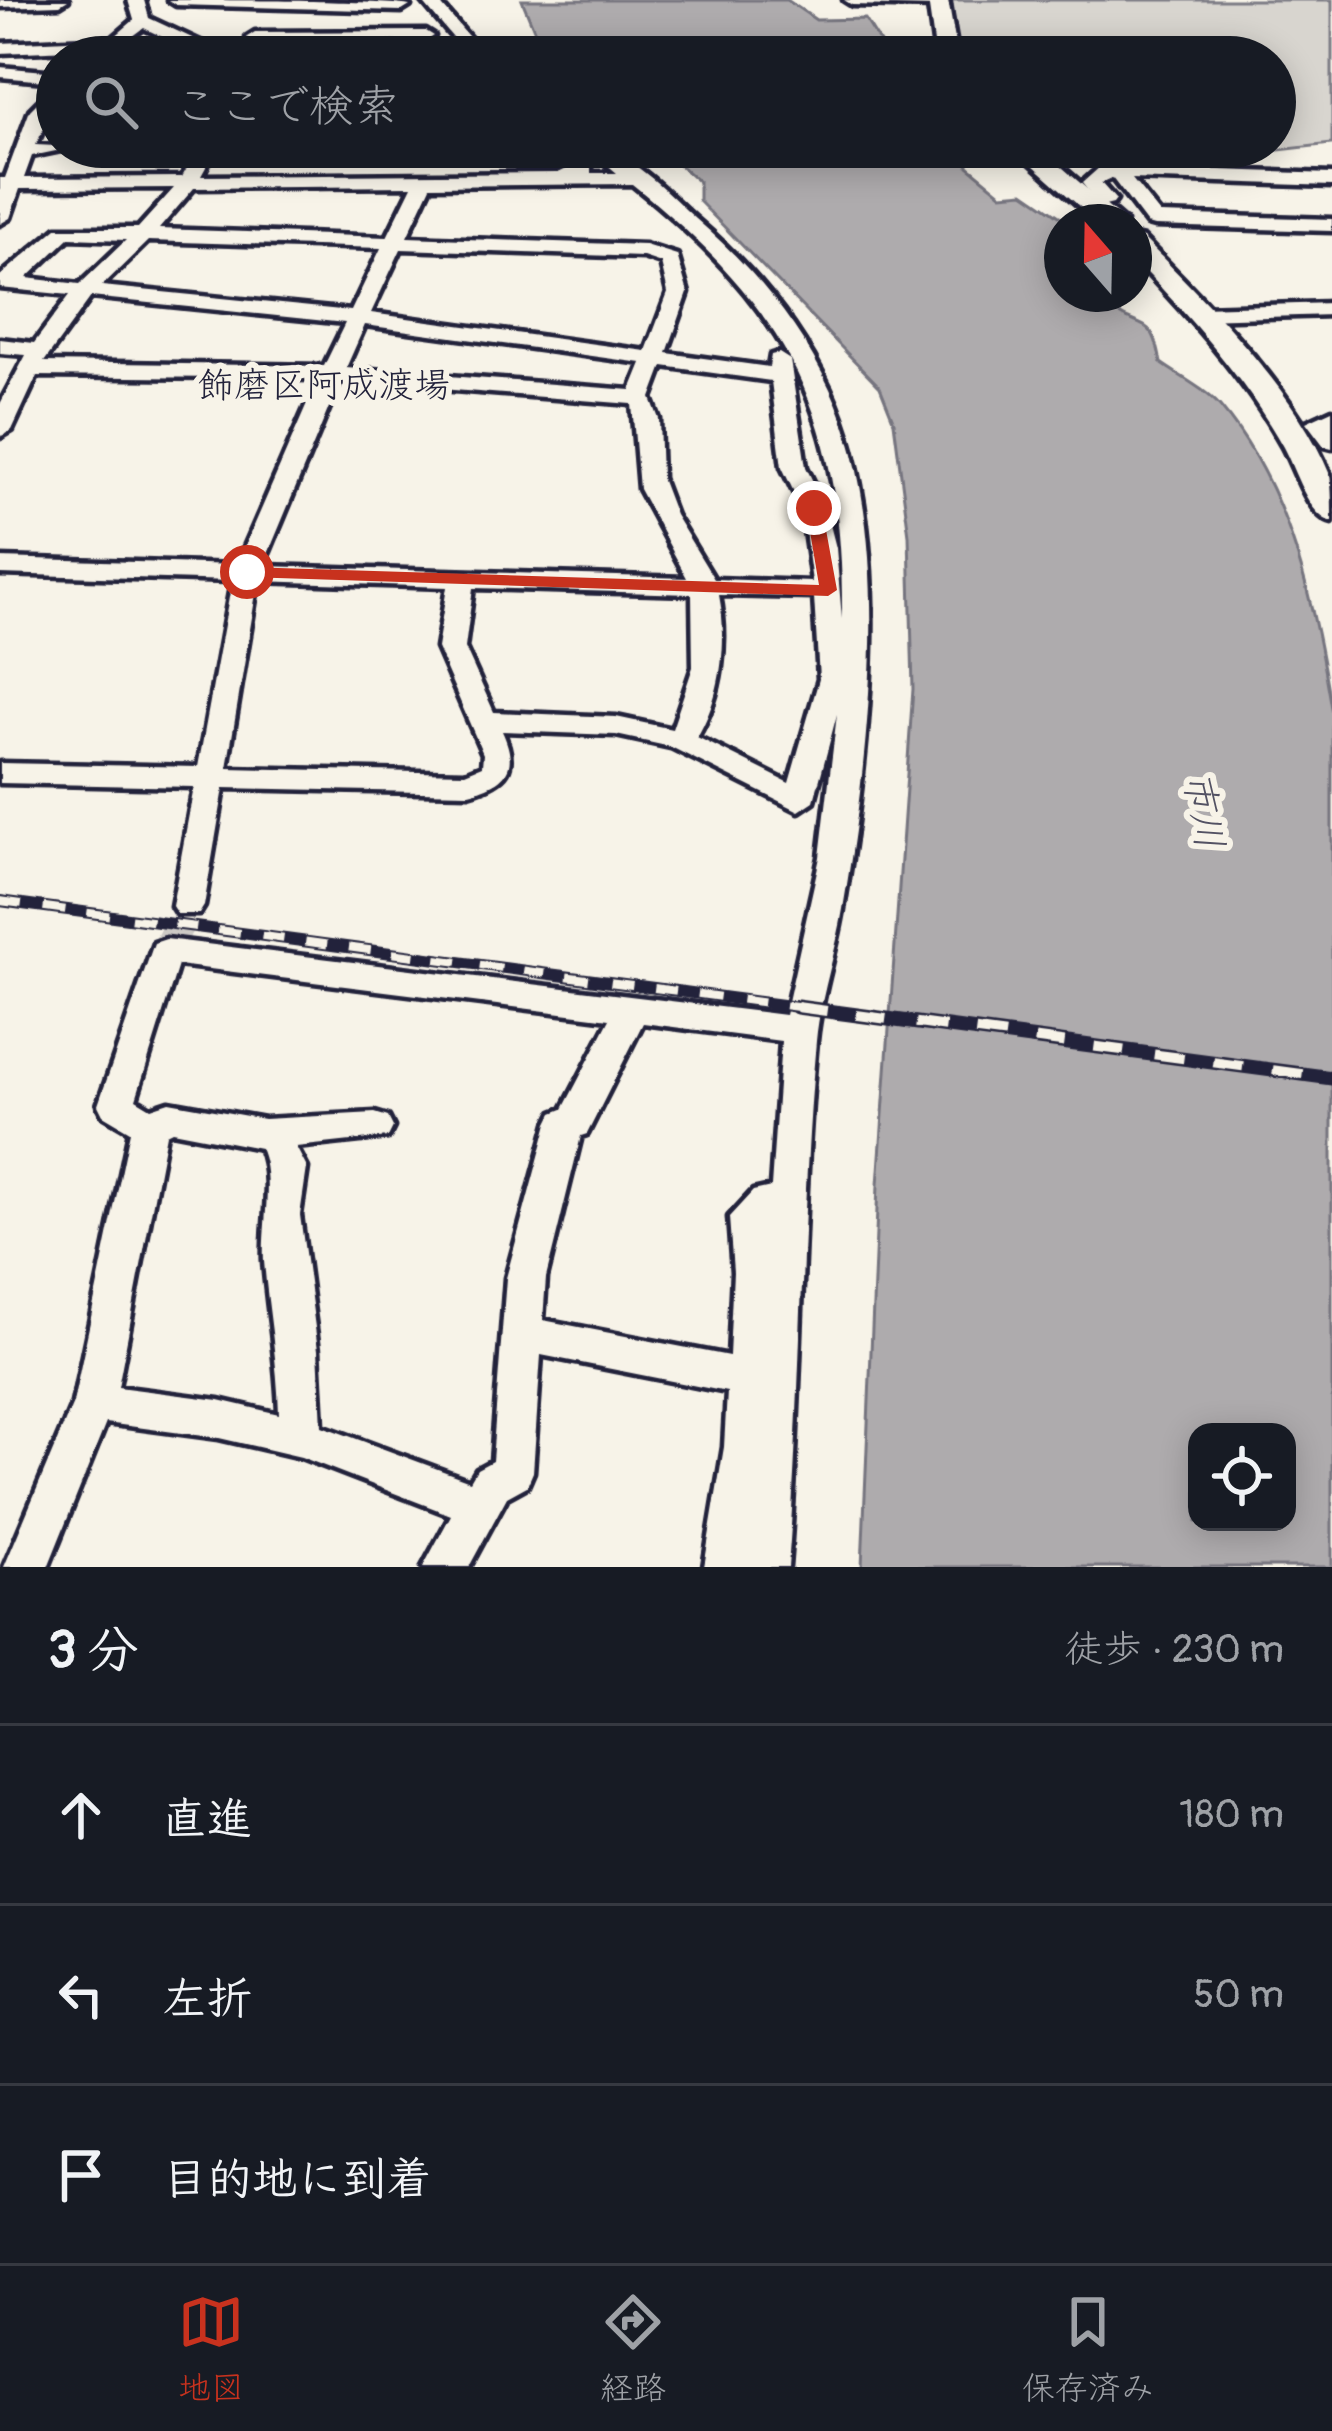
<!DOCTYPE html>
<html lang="ja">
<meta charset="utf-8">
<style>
:root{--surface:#171b24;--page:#20242c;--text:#f1f3f6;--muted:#9ea1a6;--line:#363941;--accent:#c8321e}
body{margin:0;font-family:Pangolin,"Klee One",sans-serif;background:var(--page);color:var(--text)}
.controls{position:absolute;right:36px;bottom:36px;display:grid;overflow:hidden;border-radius:24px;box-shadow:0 6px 30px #0003}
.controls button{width:108px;height:108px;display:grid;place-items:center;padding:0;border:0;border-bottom:3px solid var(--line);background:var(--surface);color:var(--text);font:60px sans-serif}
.compass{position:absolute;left:1044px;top:204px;width:108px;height:108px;border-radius:50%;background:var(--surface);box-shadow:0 6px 30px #0003;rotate:340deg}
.stop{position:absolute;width:36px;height:36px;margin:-27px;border:9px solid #c8321e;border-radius:50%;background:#fff}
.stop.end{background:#c8321e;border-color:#fff;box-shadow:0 3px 12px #0008}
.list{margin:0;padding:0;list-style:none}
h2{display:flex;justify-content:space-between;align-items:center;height:156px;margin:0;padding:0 48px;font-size:51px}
h2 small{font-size:39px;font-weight:400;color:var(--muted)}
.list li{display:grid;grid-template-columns:78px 1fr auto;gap:36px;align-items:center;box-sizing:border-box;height:180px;padding:0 48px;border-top:3px solid var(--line)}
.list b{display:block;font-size:45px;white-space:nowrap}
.list em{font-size:39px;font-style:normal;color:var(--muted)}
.icon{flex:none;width:66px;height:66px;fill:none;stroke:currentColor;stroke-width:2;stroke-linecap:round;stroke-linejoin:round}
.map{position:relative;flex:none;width:1332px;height:1567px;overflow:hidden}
.search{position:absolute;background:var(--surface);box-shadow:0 6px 30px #0003;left:36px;right:36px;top:36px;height:132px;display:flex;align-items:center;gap:30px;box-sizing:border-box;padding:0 42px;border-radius:66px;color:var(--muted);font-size:45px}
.sheet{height:696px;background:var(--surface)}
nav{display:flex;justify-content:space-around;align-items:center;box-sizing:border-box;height:168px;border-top:3px solid var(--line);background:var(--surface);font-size:33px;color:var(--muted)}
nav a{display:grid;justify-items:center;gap:6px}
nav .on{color:var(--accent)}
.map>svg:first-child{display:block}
</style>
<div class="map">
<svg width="1332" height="1567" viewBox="0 0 1332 1567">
<rect width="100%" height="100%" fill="#f7f3e8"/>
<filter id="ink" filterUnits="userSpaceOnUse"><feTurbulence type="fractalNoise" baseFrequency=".00833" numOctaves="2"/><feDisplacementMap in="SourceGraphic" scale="24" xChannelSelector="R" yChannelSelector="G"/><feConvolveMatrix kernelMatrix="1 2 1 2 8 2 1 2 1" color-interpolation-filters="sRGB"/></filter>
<g filter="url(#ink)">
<!-- green -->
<path fill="#d8d5cf" stroke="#7d7c85" stroke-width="3" d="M952,0H1332V144L1200,159L1091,147H1275V57H957Z"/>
<!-- water -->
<path fill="#aeabad" stroke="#76747f" stroke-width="3" fill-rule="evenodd" d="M522,0H787L816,20L865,19L889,57H554L541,46Z
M659,147H968V166L1002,194L1024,192L1068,222H1062V294H1130L1115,312C1147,331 1153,318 1161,363C1179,376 1205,389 1220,406C1292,491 1314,607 1332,714V1567H862L878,1185L913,689L909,535L894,422L880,387L699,201V182ZM1287,1432V1522H1197V1432Z"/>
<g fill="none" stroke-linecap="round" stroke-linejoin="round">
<!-- minor-tunnel -->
<path stroke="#ccc9c5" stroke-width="30" stroke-dasharray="30 15" stroke-linecap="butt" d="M166,951L188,906"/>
<!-- minor casing -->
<g stroke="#22223b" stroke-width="9">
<path id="minor" d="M0,0H68L60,5L0,7Z
M128,0H144L149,18L205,44L249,45L257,50C224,70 175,43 144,28L117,48L0,53V43L113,38L134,20Z
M168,0C210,0 384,0 410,6L402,11L176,5Z
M421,0H437L486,57H469Z
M844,0H944L946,2L938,7L852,5Z
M255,32L426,31L434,36L426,41L249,40L247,37Z
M0,67L57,72V82L0,77Z
M57,83V99L36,145L75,147L32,156L24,178L182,177L199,147H217L201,176L558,173L569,168L540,147H561L591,166V173H617L586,147C627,147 666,192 696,219C751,266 799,323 830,389C897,530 868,759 843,909C836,953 820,997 816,1041C800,1216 802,1392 788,1567H704L724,1447L727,1392L541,1355L533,1472L527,1486L507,1497L469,1567H423L451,1515L301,1457L219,1438L106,1423L48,1567H4L73,1403L130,1131L103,1115L98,1105L154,943L166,939L785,1015L820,857L837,714L814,801L799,811L671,747L616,735L502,731C519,768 508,782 469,793L224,788L204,906L199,914H177L172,906L194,787L0,783V763L198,767L232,581L0,574V558L237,565L318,379L37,376L12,430L0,437V404L26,355L0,353V339L34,343L70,295L0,288V276L57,228H138L174,188L20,189L10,218L0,224V178H5L30,110ZM632,184C790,311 844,415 842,619L836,548L826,509L806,467L790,360L779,353L771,355L769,367L667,353L688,293L677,255L645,245L407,237L431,186ZM412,186L387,237L159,229L194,188ZM69,238L126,240L80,284L27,278ZM148,241L381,248L351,311L102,286ZM401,249L643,257L661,263L668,293L646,351L371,313ZM91,297L345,323L324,366L44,362ZM365,325L642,363L631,390L346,368ZM663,366L771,381L782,467L802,509L812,582L714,579L675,515L661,478L659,419L651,398ZM340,381L632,404L639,489L687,578L263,566ZM258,581L447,587L437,648L483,754L482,766L465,773L227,768ZM473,588L692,594L693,667L672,729L616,717L494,712L465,648ZM719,595L814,597L819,679L789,783L697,737C722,696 728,641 719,595ZM178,965L610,1019L563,1109L553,1113L548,1123L506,1278L492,1461L477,1469L470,1481L322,1426L318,1350L300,1215L307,1168L296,1147L388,1137L393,1127L388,1117L375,1113L264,1119L169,1102L151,1108L136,1099ZM643,1023L781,1041L771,1187L753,1191L729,1217L733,1272L729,1356L543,1320L546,1278L581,1136L587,1134ZM172,1131L260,1148C274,1179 262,1224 264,1261C268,1312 278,1362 279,1414L219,1400L118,1387L166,1134Z
M1101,166L1332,174V186L1132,179L1160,214L1332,219V231L1154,226L1147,224L1112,178L1101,183L1116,200L1113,204L1089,210L1086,206L1095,199L1082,183Z
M1332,303V315L1201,319L1190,313L1201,307Z
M1332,410V448L1324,446L1306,422Z"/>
</g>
<!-- major casing -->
<g stroke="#22223b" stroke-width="9">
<path id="major" d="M928,0H948L958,57H936Z
M1013,147H1039L1125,222H1097Z
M1134,236L1143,238C1207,303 1296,390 1330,475C1332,488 1332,507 1332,522C1308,516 1295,469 1283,447C1244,377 1189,317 1134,259Z"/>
</g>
<!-- minor -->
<use href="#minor" fill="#f7f3e8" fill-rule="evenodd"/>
<!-- major -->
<use href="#major" fill="#f7f3e8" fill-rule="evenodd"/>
<!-- rail-far1 casing -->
<g stroke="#22223b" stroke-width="12">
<path id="rail-far1" d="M0,901L820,1010"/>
</g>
<!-- rail casing -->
<g stroke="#22223b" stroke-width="15">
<path id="rail" d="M797,1007L1332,1078"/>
</g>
<!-- rail-far1 -->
<use href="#rail-far1" stroke="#f7f3e8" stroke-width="8" stroke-dasharray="22" stroke-linecap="butt"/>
<!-- rail -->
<use href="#rail" stroke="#f7f3e8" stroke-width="10" stroke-dasharray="30" stroke-linecap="butt"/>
</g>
</g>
<!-- route -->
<path fill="#c8321e" d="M814,504L822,508L837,590L828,596L247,577L238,572L247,567L819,585L806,508Z"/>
<g text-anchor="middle" stroke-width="12" stroke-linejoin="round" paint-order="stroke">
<!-- far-quarter labels -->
<g font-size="36" fill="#22223b" stroke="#f7f3e8">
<text x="324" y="397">飾磨区阿成渡場</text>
</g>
<!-- water labels -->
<g font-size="39" font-style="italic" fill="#535263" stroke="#f7f3e8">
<text transform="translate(1205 810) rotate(80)" y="14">市川</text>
</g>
</g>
</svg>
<div class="controls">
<button><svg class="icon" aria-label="locate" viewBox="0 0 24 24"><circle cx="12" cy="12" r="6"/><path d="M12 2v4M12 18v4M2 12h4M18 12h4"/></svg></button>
</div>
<svg class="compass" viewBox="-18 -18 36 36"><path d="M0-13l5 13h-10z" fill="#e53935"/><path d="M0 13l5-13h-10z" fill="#9ea1a6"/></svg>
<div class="stop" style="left:247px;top:572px"></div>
<div class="stop end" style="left:814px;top:508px"></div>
<div class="search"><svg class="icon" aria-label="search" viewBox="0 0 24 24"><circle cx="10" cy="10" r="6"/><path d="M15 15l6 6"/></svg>ここで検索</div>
</div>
<section class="sheet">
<h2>3 分<small>徒歩 · 230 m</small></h2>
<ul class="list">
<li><svg class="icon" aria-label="ahead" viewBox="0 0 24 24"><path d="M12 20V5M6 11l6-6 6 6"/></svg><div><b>直進</b></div><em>180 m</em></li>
<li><svg class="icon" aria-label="left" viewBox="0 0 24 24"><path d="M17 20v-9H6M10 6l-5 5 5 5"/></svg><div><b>左折</b></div><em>50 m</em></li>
<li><svg class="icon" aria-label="arrive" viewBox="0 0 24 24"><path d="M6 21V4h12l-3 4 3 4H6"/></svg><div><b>目的地に到着</b></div></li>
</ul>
</section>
<nav>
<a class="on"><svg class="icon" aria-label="map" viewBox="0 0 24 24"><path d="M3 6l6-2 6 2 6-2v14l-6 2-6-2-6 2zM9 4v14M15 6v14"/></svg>地図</a>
<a><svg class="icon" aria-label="directions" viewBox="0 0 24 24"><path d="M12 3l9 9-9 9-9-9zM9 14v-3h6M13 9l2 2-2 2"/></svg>経路</a>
<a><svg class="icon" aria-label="saved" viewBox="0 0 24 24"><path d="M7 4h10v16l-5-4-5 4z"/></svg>保存済み</a>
</nav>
